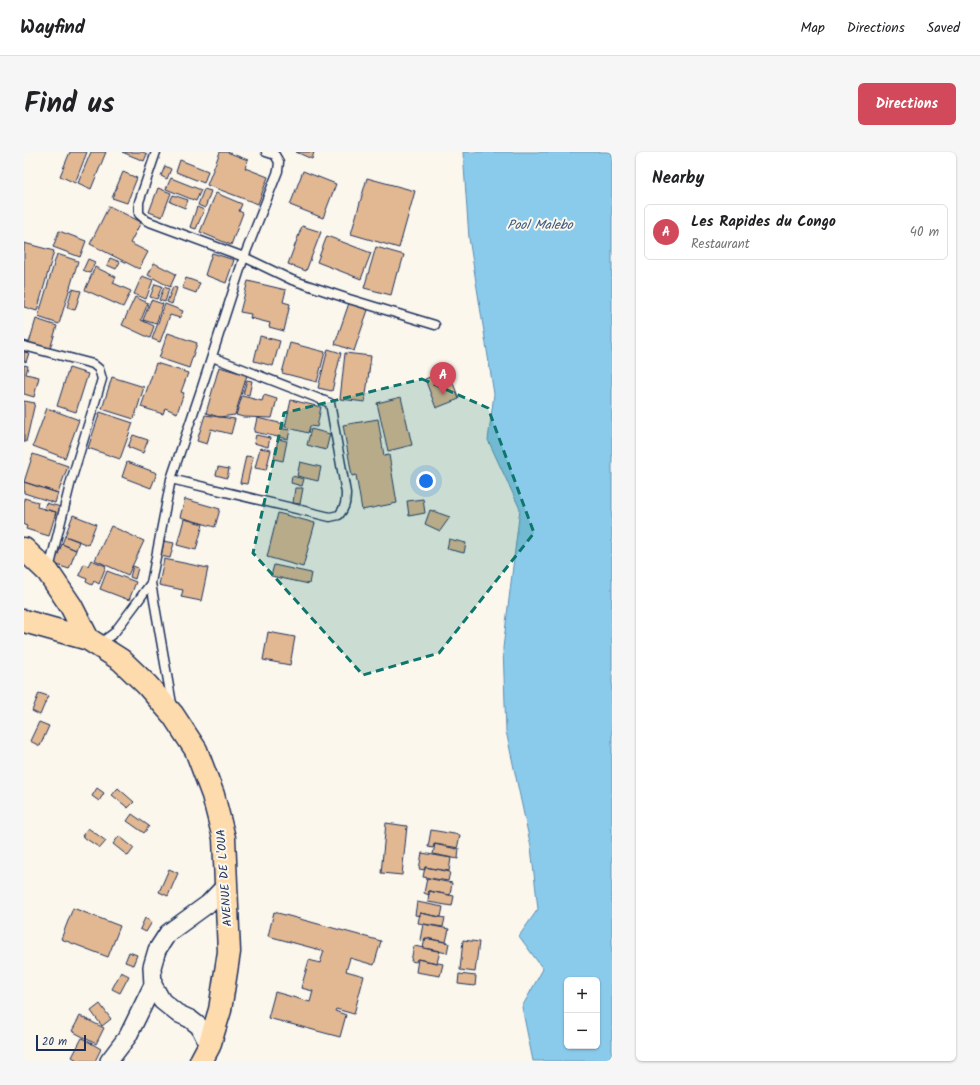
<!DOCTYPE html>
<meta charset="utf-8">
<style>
:root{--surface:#fff;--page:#f6f6f6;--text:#202124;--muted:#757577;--line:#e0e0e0;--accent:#d1495b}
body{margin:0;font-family:Kalam,sans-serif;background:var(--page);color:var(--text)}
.controls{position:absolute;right:12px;bottom:12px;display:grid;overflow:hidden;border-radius:6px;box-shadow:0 1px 3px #0004}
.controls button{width:36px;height:36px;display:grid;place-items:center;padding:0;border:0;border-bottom:1px solid var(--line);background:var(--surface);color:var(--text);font:20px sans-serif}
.scale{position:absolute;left:12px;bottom:10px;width:50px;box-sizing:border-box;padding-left:4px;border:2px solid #1b2f5e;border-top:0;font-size:11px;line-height:14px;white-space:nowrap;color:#1b2f5e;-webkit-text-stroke:3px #fbf7ec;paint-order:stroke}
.you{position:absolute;left:402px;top:329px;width:14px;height:14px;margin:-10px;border:3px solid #fff;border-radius:50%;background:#1a73e8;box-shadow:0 0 0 6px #1a73e833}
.badge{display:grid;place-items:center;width:26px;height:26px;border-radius:50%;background:var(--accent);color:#fff;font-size:13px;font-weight:700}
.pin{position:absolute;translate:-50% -33px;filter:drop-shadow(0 1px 2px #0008)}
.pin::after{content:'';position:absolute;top:21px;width:14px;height:12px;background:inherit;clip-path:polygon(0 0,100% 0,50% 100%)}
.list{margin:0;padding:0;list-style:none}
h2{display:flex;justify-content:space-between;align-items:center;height:52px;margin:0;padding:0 16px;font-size:17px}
h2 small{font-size:13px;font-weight:400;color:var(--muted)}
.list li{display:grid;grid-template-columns:26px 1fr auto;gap:12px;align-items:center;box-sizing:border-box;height:56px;margin:0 8px 8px;padding:0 8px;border:1px solid var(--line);border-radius:6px}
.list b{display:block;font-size:15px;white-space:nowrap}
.list p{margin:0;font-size:13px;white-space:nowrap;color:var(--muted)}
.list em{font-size:13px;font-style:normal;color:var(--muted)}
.map{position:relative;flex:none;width:588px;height:909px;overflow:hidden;border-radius:6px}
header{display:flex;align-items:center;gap:24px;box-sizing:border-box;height:56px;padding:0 20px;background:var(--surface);border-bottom:1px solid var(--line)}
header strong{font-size:19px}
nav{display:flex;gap:22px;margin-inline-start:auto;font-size:14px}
.intro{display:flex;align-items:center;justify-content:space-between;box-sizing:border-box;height:96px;padding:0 24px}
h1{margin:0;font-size:28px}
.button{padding:10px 18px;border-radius:6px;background:var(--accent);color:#fff;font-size:14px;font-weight:700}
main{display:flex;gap:24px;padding:0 24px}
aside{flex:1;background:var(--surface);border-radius:6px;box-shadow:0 1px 3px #0004}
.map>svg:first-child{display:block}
</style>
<header>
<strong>Wayfind</strong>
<nav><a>Map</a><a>Directions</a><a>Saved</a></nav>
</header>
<div class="intro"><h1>Find us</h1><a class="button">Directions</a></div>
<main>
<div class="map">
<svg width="588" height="909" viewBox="0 0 588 909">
<rect width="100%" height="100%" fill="#fbf7ec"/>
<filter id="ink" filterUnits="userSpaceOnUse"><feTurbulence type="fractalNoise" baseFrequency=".025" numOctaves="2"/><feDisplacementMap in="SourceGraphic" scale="8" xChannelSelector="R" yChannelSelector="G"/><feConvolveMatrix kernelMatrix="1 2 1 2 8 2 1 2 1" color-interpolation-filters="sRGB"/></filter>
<g filter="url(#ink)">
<!-- water -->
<path fill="#8acbeb" stroke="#5e8db3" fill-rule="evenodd" d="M439,0H588V909H509L498,855L519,817L495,784L514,757L507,695L482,579L479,496L496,357L464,288L470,242L445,86ZM543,828H573V894H543Z"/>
<!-- building -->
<path fill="#e1b892" stroke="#1b2f5e" d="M46,0H63L51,31L36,24Z
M67,0H82L67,37L54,31Z
M98,0H119L123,2L120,9Z
M196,0H203L224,8L221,16L244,25L234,52L183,33Z
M272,0H290L288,7Z
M156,8L184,19L180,31L152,20Z
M141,14L147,17L143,27L137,24Z
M279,19L312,32L299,66L266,53Z
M99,20L113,26L103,51L88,46Z
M147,26L177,38L172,49L142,37Z
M343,26L391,39L375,96L327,82Z
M134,36L147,41L138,65L125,60Z
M180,37L187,39L181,56L174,53Z
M192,41L218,52L215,59L219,61L207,93L176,80Z
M149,43L164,48L161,56L146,50Z
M85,54L117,70L106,91L124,100L115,117L66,92Z
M173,55L180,58L172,77L166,75Z
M278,74L297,80L282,119L264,112Z
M35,79L62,89L56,105L29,95Z
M303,84L347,101L337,127L293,110Z
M0,91L30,99L13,159L0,155Z
M352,95L380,103L375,120H373L367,143L340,136Z
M188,101L210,108L202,131L181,123Z
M33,102L54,109L35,172L14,165Z
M86,106L96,110L92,117L83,113Z
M64,107L71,110L66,121L59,118Z
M130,111L152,122L146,135L124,123Z
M71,115L92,125L89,131L107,139L99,155L61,138Z
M118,124L129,128L122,147L110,142Z
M162,126L176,131L172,141L158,136Z
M224,129L262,138L259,150L266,152L260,179L245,175L246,171L226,166L227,162L216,160Z
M131,132L138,134L133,147L126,145Z
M140,135L145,137L141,150L135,148Z
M149,135L153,136L148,152L143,150Z
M48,137L57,139L51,158L43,156Z
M111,145L124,151L117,168L130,174L126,186L98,173Z
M127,148L139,152L132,172L119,168Z
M325,151L344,158L330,199L311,192Z
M141,152L159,159L156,166L146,163L136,190L128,187Z
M12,167L33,174L26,197L5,191Z
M144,181L173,191L165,216L135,206Z
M236,184L256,189L249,214L230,209Z
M266,191L301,200L293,230L258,221Z
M304,197L317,201L308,239L294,236Z
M0,200L5,201L2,210L0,209Z
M321,201L347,204L341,250L316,247Z
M132,211L164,221L157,240L160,241L153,261L141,256L139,262L117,255Z
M0,213L4,214L2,222L15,225L10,245L0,242Z
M195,215L223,223L211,263L195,265L182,261Z
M45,216L64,222L52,260L33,254Z
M424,218L435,247L412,256L401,227Z
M88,225L120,235L110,267L78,257Z
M223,228L228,229L225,243L219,242Z
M240,243L253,247L248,266L219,265L212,263L218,244L238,249Z
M377,245L388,293L364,299L353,251Z
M267,248L297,255L293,275L286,274L284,281L261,275Z
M0,249L11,251L2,290H0Z
M23,256L55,268L41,306L9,294Z
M76,260L109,271L96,307L64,296Z
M181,263L211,267L207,282L187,277L183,292L173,289Z
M233,266L260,272L259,277L266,278L264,287L230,280Z
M354,267L360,304L365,303L373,351L338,358L332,323L328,324L319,273Z
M287,277L306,282L302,298L283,293Z
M109,283L124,288L119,301L104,295Z
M232,283L246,286L244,295L230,291Z
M254,287L263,289L259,309L250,307Z
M236,296L247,298L242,318L231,316Z
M9,302L44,314L34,341L0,330Z
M222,304L229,305L223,332L216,331Z
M103,310L133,321L127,336L98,325Z
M276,310L297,315L294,329L273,324Z
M194,315L205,317L203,326L192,323Z
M268,324L280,327L278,334L267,331Z
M0,330L34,341L31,351L0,341Z
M271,336H279L276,352L269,351Z
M0,346L14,350L13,355L32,360L25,384L2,377L3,374L0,373Z
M161,347L196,357L191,375L156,365Z
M399,347L401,361L385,364L383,349Z
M22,351L37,355L34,363H31L32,360L20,357Z
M406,358L426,365L416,379L401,372Z
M254,361L291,371L279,415L243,405Z
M49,363L72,372L64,393L41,384Z
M160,367L179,372L172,398L153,393Z
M87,374L120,389L104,423L71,408Z
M41,384L55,389L52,398L38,392Z
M425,387L442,391L440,401L423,397Z
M140,389L150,391L146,406L137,404Z
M38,392L52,398L45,417L30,412Z
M140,407L184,416L177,449L157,445L159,438L135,433Z
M67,408L82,414L75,432L70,429L68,433L62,430L63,427L55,423L60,412L64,414Z
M250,413L287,421L285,432L247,424Z
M109,414L114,416L111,427L106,425Z
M83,419L112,430L105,448L76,437Z
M244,480L271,485L266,513L239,508Z
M15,541L24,544L16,563L8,559Z
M15,570L25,574L16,594L6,589Z
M73,636L80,641L75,649L68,644Z
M94,636L110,650L104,656L88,643Z
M108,662L125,674L120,681L103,669Z
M362,671L383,674L378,723L357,721Z
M64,676L82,689L76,696L58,684Z
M407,678L436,683L433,697L410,692L409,696L404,695Z
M95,684L110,696L104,704L89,692Z
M411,692L435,696L434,707L409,702Z
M398,701L427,706L425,719L401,715V718L395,717Z
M401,715L426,720L424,729L399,725Z
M145,717L154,721L144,744L135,740Z
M403,726L428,731L426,743L405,739V743L400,741Z
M405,739L430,744L428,754L404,750Z
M393,750L419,755L417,765L396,761V764L391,763Z
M49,756L96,774L84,805L37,787Z
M250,760L357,789L350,813L326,806L322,819L340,824L330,862L312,857L311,859L322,863L316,885L244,866L251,840L286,850L289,839L277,836L285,808L296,811L300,799L244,784Z
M396,761L421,766L419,775L394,771Z
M121,766L128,770L122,780L116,777Z
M399,772L425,777L422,790L402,786L401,789L396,788Z
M401,786L425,791L423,801L399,796Z
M439,788L455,790L451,820L436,818Z
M390,794L416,799L413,811L393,807L392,810L387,809Z
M105,800L113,803L109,813L101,810Z
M394,807L419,812L416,824L392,820Z
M97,820L105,824L96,841L88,837Z
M435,822L452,824L451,834L434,832Z
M76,852L87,867L78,874L67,859Z
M56,864L80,876L72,892L48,879Z
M58,886L77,897L71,909H55L48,905Z"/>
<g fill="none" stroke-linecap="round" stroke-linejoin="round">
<!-- lane casing -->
<g stroke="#1b2f5e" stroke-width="11">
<path id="lane" d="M132,0L115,50V62L123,69L220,105L268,128L325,147L411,173
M0,194L69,212L75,217L78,227L47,329L25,417
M147,327L306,365L315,363C321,356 322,350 322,341L306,251L188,205
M75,492L90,481L111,453L127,431
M148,552L127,431L147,327L177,238L220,105L254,19L255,10L251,3L242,0"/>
</g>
<!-- street casing -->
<g stroke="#1b2f5e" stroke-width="20">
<path id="street" d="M185,894L175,874L166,867L153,861L138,849L129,833L128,815L133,798L144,781L184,752L202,733
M85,909L104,884L129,833"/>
</g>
<!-- primary casing -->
<g stroke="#1b2f5e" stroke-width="25">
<path id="primary" d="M0,397L24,420L47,454L64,487
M0,469L64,487L97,508L123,533L149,563L172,598L189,643L200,686L205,800L196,858L185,894L177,909"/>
</g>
<!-- lane -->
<use href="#lane" stroke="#fbf7ec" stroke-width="8"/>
<!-- street -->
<use href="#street" stroke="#fbf7ec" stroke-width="17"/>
<!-- primary -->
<use href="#primary" stroke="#fedbac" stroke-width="22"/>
</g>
</g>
<!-- marked area -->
<path fill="#0f766e" fill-opacity="0.2" stroke="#0f766e" stroke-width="3" stroke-dasharray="8 5" stroke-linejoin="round" d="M398,227L464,256L510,381L415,501L339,523L229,401L260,261Z"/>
<g text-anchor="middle" stroke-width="4" stroke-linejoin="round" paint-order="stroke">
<!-- street labels -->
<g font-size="12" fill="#1b2f5e" stroke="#fbf7ec">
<text transform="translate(200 726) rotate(-94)" y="4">AVENUE DE L'OUA</text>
</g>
<!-- water labels -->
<g font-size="13" font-style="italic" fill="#375681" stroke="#fbf7ec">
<text x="516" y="77">Pool Malebo</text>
</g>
</g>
</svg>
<div class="controls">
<button>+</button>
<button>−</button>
</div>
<div class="scale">20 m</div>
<div class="you"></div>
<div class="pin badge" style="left:419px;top:243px">A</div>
</div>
<aside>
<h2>Nearby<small></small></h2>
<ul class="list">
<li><span class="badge">A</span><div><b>Les Rapides du Congo</b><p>Restaurant</p></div><em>40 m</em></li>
</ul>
</aside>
</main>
